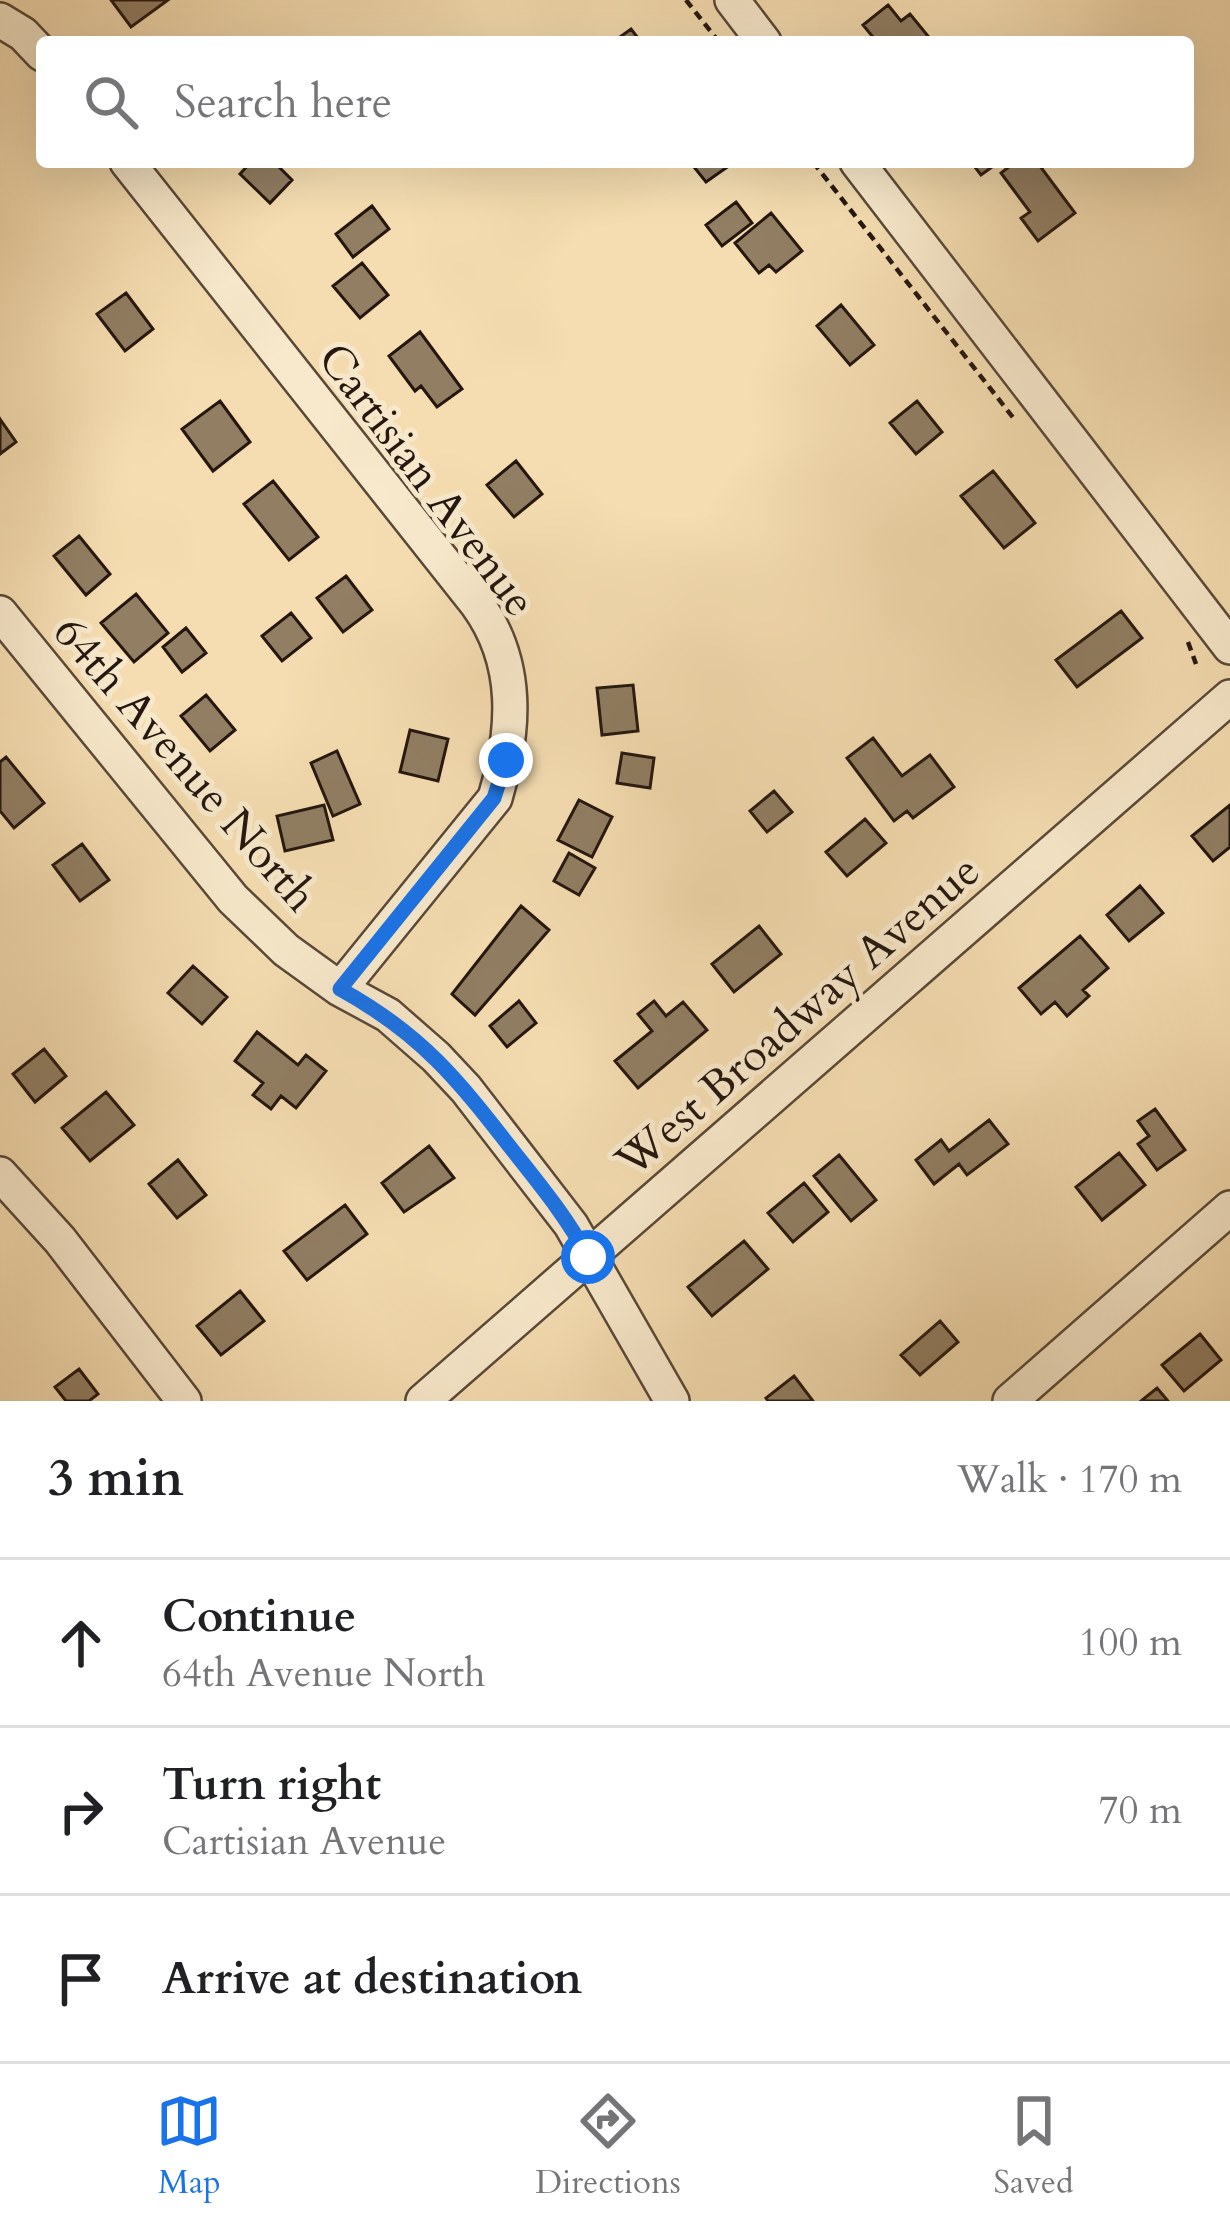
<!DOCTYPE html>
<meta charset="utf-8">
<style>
:root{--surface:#fff;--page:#f6f6f6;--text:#202124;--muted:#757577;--line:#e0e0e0;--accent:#1a73e8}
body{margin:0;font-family:Cardo,serif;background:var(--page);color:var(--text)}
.stop{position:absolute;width:36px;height:36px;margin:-27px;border:9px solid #1a73e8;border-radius:50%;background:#fff}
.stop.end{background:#1a73e8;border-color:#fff;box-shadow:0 3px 12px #0008}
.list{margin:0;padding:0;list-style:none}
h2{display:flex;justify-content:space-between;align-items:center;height:156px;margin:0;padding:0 48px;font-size:51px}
h2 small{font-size:39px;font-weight:400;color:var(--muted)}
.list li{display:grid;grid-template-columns:78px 1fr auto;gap:36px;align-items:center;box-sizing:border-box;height:168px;padding:0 48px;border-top:3px solid var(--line)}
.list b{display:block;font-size:45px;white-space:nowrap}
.list p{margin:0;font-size:39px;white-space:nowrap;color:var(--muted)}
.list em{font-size:39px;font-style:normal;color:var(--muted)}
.icon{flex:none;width:66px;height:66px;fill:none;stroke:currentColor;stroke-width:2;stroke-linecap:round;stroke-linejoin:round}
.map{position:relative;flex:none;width:1230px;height:1401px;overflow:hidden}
.search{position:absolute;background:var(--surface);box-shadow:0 12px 48px #0002;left:36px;right:36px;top:36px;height:132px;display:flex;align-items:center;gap:30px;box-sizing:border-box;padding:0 42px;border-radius:12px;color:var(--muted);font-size:45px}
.sheet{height:660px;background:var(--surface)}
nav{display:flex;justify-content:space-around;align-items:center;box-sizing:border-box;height:168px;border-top:3px solid var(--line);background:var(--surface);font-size:33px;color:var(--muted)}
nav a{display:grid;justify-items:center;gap:6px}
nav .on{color:var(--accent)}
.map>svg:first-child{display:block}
</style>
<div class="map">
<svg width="1230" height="1401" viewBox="0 0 1230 1401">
<rect width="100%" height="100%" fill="#f5ddb1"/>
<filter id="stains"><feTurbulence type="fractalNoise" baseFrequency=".00167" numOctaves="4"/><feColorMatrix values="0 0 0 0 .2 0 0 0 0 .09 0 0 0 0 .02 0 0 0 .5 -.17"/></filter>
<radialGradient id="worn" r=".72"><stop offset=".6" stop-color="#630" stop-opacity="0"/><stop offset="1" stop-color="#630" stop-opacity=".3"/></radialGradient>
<!-- building -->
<path fill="#917e63" stroke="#25170f" stroke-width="3" d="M111,0H168L131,27Z
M888,5L901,21L910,14L928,36L921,42H877L863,25Z
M631,29L641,42H613Z
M251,162H274L292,180L270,203L240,174Z
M690,162H732L733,163L706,182Z
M971,162H999L981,175Z
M1015,162H1037L1075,213L1038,241L1021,218L1030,212L1001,173Z
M736,202L752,223L722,246L706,225Z
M372,206L389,229L353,257L336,234Z
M771,213L802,251L776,272L769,265L759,273L735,243Z
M362,263L388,295L360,318L333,286Z
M126,293L153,329L125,351L97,314Z
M841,305L874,345L850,365L817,326Z
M420,332L462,389L437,407L421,386L415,391L389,356Z
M220,401L250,442L213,471L182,429Z
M917,401L942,432L916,454L890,423Z
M0,419L16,442L0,454Z
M516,461L542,494L514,517L487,485Z
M993,471L1035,523L1004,548L961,496Z
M273,481L318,537L289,560L244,504Z
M79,536L110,574L86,595L54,556Z
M346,576L372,610L343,632L317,598Z
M136,594L168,633L134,662L101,623Z
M1121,611L1142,638L1077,687L1056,660Z
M291,613L311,638L282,661L262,636Z
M186,628L206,653L182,672L163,647Z
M633,685L638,731L602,735L597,688Z
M206,695L235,730L210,751L181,716Z
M410,730L448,739L438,781L400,772Z
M873,738L902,776L930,755L954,787L913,818L907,811L894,821L847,758Z
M337,751L360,804L333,816L311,763Z
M622,753L654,758L650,788L617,783Z
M6,757L44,803L14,828L0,811V762Z
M774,791L792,812L767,832L750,811Z
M579,800L612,817L592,857L558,840Z
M324,805L333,840L285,851L277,816Z
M1230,805V847L1213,861L1192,836Z
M865,819L886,843L847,876L826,852Z
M82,844L109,880L80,901L53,865Z
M569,853L595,868L579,895L554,881Z
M1140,886L1163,913L1129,941L1107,915Z
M521,906L549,930L475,1015L452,994Z
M759,926L781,954L734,992L712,964Z
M1080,936L1108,968L1083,990L1089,996L1067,1016L1055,1002L1041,1014L1019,988Z
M193,966L227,997L202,1024L168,993Z
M519,1001L536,1023L507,1047L490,1026Z
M654,1001L666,1016L683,1002L707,1030L638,1088L615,1061L652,1031L638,1014Z
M257,1032L298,1065L306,1055L326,1071L296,1108L281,1096L271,1109L253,1095L263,1083L235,1061Z
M44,1049L66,1076L35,1102L13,1074Z
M106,1092L134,1125L90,1161L62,1128Z
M1155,1109L1185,1150L1157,1170L1138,1144L1149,1136L1138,1121Z
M989,1120L1008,1144L967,1175L959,1164L934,1184L916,1160L941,1140L949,1151Z
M429,1146L454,1178L404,1212L382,1183Z
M1119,1153L1145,1185L1102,1220L1076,1187Z
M839,1155L876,1200L851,1221L814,1176Z
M178,1160L206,1195L177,1218L149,1184Z
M804,1183L828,1212L793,1242L768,1213Z
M345,1205L367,1234L307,1280L284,1251Z
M744,1241L768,1269L712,1316L688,1287Z
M240,1291L264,1321L221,1355L197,1326Z
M940,1321L958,1342L920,1375L901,1355Z
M1200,1334L1221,1360L1184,1391L1162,1365Z
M79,1369L98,1394L89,1401H66L55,1387Z
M794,1376L813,1401H768L766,1398Z
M1157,1388L1168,1401H1141Z"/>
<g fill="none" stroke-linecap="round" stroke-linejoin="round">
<!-- minor casing -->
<g stroke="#594838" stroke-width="38">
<path id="minor" d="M732,0L764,42
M0,20L23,34L42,54
M127,162L477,604C520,663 515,731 495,798L340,989
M857,162L1230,647
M0,613L233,899L286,950L340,989L388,1015L436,1057L466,1089L571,1225L672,1401
M0,1174L60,1240L184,1401
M423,1401L1230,697
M1010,1401L1230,1208"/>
</g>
<!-- path -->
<path stroke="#25170f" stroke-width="4.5" stroke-dasharray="9 6" stroke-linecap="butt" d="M686,0L719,42
M813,162L1015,420
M1188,642L1196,664"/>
<!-- minor -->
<use href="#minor" stroke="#f8e9cc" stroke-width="33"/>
</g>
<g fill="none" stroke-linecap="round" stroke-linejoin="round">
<!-- route -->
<path stroke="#1a73e8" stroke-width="15" d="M506,760L494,798L340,989C422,1034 458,1080 514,1152C541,1186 568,1219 588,1257"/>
</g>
<g text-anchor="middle" stroke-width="10" stroke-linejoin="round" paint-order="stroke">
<!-- street labels -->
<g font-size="45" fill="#25170f" stroke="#f8e9cc">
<text transform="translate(428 479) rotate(53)" y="16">Cartisian Avenue</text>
<text transform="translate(186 763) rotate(49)" y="16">64th Avenue North</text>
<text transform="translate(797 1015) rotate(-41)" y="16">West Broadway Avenue</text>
</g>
</g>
<rect width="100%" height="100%" filter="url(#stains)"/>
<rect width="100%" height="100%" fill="url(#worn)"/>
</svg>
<div class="stop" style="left:588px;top:1257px"></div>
<div class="stop end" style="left:506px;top:760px"></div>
<div class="search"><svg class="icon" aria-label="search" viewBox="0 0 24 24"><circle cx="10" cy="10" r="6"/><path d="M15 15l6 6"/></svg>Search here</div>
</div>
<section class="sheet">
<h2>3 min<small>Walk · 170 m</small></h2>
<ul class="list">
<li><svg class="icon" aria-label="ahead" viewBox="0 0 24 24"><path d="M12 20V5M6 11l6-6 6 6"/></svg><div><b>Continue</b><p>64th Avenue North</p></div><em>100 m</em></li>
<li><svg class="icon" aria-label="right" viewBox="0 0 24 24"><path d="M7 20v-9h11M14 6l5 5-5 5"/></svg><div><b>Turn right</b><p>Cartisian Avenue</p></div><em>70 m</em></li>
<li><svg class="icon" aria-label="arrive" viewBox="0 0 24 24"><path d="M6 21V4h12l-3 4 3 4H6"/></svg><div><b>Arrive at destination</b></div></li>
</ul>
</section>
<nav>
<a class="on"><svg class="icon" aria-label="map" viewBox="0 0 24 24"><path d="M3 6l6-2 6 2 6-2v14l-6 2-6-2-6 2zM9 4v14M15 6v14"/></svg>Map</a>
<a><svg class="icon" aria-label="directions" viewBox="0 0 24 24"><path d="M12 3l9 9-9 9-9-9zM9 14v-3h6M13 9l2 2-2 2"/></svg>Directions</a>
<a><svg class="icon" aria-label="saved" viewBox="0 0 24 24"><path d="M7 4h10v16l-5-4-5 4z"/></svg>Saved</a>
</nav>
